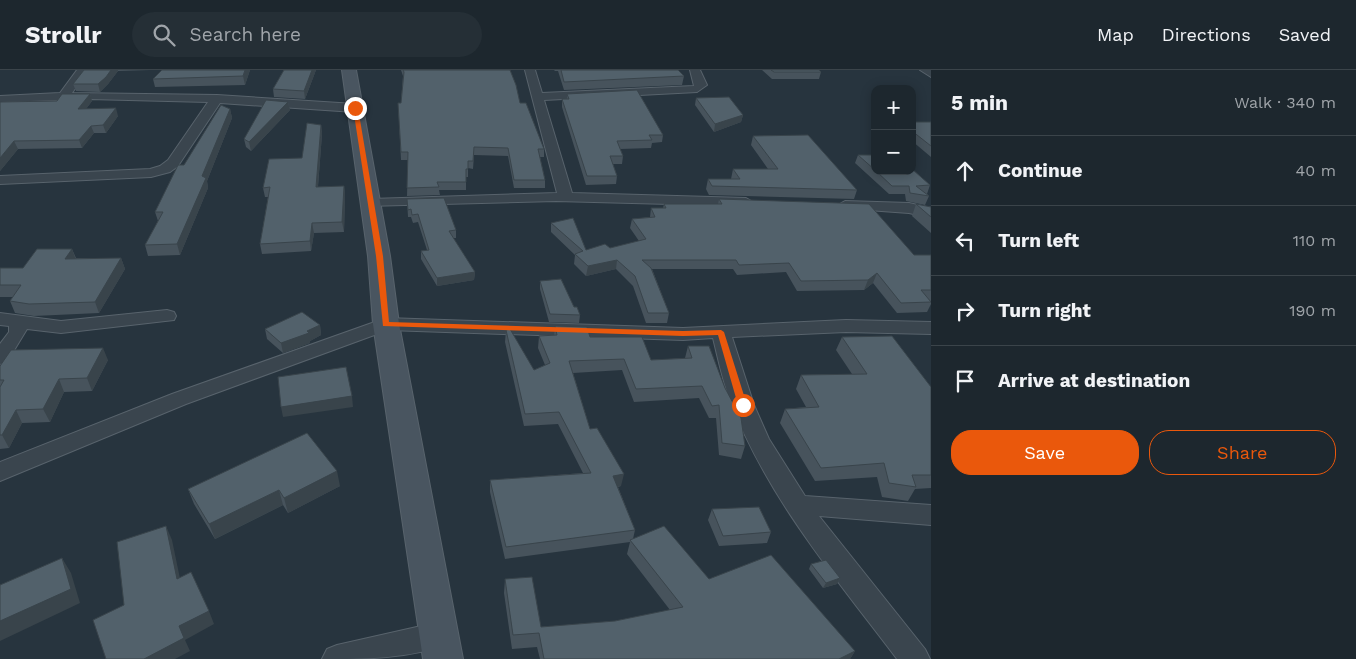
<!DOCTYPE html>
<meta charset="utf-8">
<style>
:root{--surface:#1d272e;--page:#252f36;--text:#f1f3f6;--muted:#a0a5aa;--line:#3b444a;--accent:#ea580c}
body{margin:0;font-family:"Work Sans",sans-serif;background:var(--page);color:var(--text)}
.controls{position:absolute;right:15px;top:15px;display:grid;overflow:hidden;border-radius:10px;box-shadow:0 2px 12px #0003}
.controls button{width:45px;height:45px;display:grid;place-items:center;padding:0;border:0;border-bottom:1px solid var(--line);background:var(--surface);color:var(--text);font:25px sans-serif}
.stop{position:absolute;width:15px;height:15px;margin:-11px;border:4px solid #ea580c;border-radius:50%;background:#fff}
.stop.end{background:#ea580c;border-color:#fff;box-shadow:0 1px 5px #0008}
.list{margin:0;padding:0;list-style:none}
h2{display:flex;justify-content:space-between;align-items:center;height:65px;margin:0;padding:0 20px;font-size:21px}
h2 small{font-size:16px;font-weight:400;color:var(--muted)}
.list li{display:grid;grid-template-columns:32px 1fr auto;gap:15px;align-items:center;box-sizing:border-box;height:70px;padding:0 20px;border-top:1px solid var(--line)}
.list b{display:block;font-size:19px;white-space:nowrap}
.list em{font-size:16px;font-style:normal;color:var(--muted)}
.actions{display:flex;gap:10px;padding:15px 20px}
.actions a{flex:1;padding:11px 0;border:1px solid var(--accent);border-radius:20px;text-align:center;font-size:18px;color:var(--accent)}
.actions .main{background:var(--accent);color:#fff}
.icon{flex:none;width:28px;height:28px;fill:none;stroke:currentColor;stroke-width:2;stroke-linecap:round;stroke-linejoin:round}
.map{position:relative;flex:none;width:931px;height:589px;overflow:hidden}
header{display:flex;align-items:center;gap:30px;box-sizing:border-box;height:70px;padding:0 25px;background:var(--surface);border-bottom:1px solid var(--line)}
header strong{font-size:24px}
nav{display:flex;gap:28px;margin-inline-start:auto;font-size:18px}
.search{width:350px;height:45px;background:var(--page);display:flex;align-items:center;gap:12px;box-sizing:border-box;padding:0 18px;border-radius:28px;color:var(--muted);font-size:19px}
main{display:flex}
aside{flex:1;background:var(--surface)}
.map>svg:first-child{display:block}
</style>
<header>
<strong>Strollr</strong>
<div class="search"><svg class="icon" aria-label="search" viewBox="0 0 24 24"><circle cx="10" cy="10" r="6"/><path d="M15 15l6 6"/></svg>Search here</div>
<nav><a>Map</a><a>Directions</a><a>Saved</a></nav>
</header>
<main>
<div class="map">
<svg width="931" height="589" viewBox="0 0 931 589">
<rect width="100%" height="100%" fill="#27343e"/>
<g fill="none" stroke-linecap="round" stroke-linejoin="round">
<!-- minor casing -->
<g stroke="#58636c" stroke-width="2">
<path id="minor" d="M77,0H88L72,23L217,25L355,34L361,38L355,42L220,33L178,96L170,102L151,107L0,114V106L150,99L160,96L168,90L208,32L89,29L0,32V26L60,23Z
M525,0H535L542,23L694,16L690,0H700L707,15L697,22L544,30L572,123L746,128L753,132L746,136L556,131L366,136L364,133L371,129L557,123Z
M920,0H931V7Z
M845,131L909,133L931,138V148L909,143L840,138L838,135Z
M167,240L174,242L176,246L174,250L61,263L27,259L7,292L0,294V274L9,262V256L0,255V243L61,251Z
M386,248L683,258L846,250L931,252V264L846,262L732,267L754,335L769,369L805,426L931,435V455L819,446L925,579L930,589H897C835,507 765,425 729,327C722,308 718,288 713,268L683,270L388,260L186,334L0,411V392L172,324Z
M439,552L449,556L453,565L449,574C405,589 368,589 322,589L327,579L337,575Z"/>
</g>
<!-- secondary casing -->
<g stroke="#58636c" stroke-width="2">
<path id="secondary" d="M342,0H356L390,186L399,254L463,589H423L373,254L368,186Z"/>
</g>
<!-- minor -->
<use href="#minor" fill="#3a454e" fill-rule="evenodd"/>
<!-- secondary -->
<use href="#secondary" fill="#495560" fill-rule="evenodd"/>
</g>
<!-- wall -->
<path fill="#47535c" d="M84,0H150L118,1L108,14L100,22L76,21L73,14Z
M162,0H250L245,15L155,17L153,9Z
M284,0H316L305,29L274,27L273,19Z
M401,0H510L520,33L544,79V87H540L545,110V118H514L508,86L474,85L473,99L468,98V107H466V120H439L440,125L407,126L408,90H401L398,33H401L403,6Z
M554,0H678L684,6L682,15L564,20L558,1H555Z
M762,0H819L821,2L819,9H772Z
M90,24L92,31L86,39L118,46L106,63H94L82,78L18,79L0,101V32L57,31Z
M567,24L663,65L662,72L652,73L651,78L620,79L623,86L622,94H613L617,106L616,114L586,115L562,37V29H567Z
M696,28L743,45L741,52L714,62L695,35Z
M288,32L290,40L251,81L246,77L244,69Z
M230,39L232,48L207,111L208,118L180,185L148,186L145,175L158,151L155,142L184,95Z
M912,52H931V87L912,71Z
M321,55L322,64L318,117L344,116L345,125L344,162L314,163L311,181L262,184L260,174L268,127H265L263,118L302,88Z
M753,66L857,120L854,129L709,125L706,119L708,109H731L733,99H768L751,75Z
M858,85H875V101H912L930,115L927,124L929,126L925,135L906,131L905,124H889L855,93Z
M407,129L456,160V168H453L475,202L474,210L437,216L421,189V181L427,180L418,152L413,153L411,147H408Z
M719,129L914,185H931V234L927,242L897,243L873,213L864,220L797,221L786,202L737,205L733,199H652L669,243L667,253H646L633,216L616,199L586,206L574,194L575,185L551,162V153L586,180L610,178L639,171L630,158L632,149L650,147L651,138H663L664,134H718Z
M916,134L931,137V163L912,146Z
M72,179L76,188H121L125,199L99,243L34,246L15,243L10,231L13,227H0V198H23Z
M540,211L574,237L580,245L579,253L549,252L540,219Z
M320,255L321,265L310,271V273L283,283L267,269L265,259Z
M555,256L590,267L651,290L685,288L688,276L745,376L741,389L719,385L716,348H709L699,328L634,332L622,300L573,303L590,359L621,416L618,417L635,460L633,469L709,509L855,581L850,589H540L537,577L512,579L504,523L505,509L541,557L615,551L670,540L627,484L630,472L505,489L490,422V410L583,403L558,354L524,356L505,272L506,260L534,300L545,295L538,278L539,266H554Z
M842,267L931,317V418L915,419L908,431L882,427L877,407L815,411L780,353L785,339L806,337L796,319L801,305L852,304L836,280Z
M108,290L92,321L64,322L50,352L22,353L9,378L0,379V296Z
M340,416L288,443L283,435L215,469L194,434L188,419Z
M712,439L771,462L767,473L719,476L708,450Z
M811,494L840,508L837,514L823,518L809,499Z"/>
<!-- shaded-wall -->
<path fill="#39444b" d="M111,0H118V1L108,14L100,22L98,14Z
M245,0H250L245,15L243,6Z
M312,0H316L305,29L304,21Z
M90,24L92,31L80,47L78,39Z
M288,32L290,40L251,81L249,72Z
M116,38L118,46L106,63L103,55Z
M230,39L232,48L207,111L208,118L180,185L177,174L202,106Z
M743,45L741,52L714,62L715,54Z
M321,55L322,64L317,127L316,117Z
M91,56L94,63L82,78L79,70Z
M14,71L18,79L0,101V88Z
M344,116L345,125L344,162L342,152Z
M312,153L314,163L311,181L310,171Z
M72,179L76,190L65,189Z
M121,188L125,199L99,243L95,232Z
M617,190L616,199L586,206L588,196Z
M475,202L474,210L437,216V208Z
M877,203L873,213L864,220L868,210Z
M320,255L321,265L310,271V273L283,283L281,273Z
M103,278L108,290L92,321L87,308Z
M59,309L64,322L50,352L43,339Z
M352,326L353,337L283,347L281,337Z
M16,340L22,353L9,378L2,365Z
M337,401L340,416L288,443L284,428Z
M624,404L621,416L611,418L613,406Z
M279,420L283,435L215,469L209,454Z
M166,456L172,470L183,523L177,509Z
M62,488L71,503L80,533L0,571V551Z
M840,508L837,514L823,518L826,513Z
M209,541L214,554L185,570L190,581L175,589H144L179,556Z
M855,581L850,589H839Z"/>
<!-- building -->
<path fill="#52616b" stroke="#39444b" d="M84,0H111L106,7L98,14H73Z
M162,0H245L243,6L153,9Z
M284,0H312L304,21L273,19Z
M403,0H510L516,15L520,33H526L544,79H538L545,110H514L508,78L474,77L473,91H468V99H466V112H437L439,117L407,118L408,82H401L398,33H401L404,2Z
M561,0H678L684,6L564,12Z
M771,0H819L821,2H774Z
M637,20L663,65H649L652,70L617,71L623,86H610L617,106H587L562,29H569L567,24Z
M62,24H90L78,39L116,38L103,55L91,56L79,70L14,71L0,88V32L57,31Z
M729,27L743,45L715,54L696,28Z
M266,30L288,32L249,72L244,69Z
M221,35L230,39L202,106L206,108L177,174L145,175L163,142H155L178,95H184Z
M912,52H931V76L912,61Z
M307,53L321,55L316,117L344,116L342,152L312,153L310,171L260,174L270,117L263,118L269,89L302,88Z
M808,65L857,120L712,116L708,109H740L733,99H778L753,66Z
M858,85H875V100Z
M912,99L930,115L916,116L929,126L910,123L909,116H892L876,101H912Z
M444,128L456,160L449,161L475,202L437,208L421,181L429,180L418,144L412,145L411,139L408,140L407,129Z
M719,129L869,134L914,185H931V220H921L931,232L901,233L877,203L868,210L801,211L789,193L739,195L736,190H642L651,198L669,243H648L635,206L617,190L588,196L575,184L583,181L551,153L573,148L586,180L605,174L610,178L646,169L632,149L655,147L651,138H666L664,134H722Z
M916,134L931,137V147Z
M37,179H72L65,189L121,188L95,232L29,234L10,231L21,215H0V198H23Z
M561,209L574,237H577L580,245L550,244L540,211Z
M302,242L320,255L307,261L309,263L281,273L265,259Z
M555,256L587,257L590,267H642L651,290L692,288L688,276H709L725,318L741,348L745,376L722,373L719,335L712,336L702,316L636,319L624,289L569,291L590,359L597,358L624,404L613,406L635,460L506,477L490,410L591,403L559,342L525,344L506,260L510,259L534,300L550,293L539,266L557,265Z
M892,266L931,317V405H912L916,417L889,413L884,393L821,398L785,339L819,337L801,305L867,304L842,267Z
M103,278L87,308L59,309L43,339L16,340L2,365H0V317L4,310H0V296L11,280Z
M346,297L352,326L281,337L278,307Z
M307,363L337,401L284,428L279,420L209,454L188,419Z
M759,437L771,462L723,466L712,439Z
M166,456L177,509L191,502L209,541L179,556L184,568L144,589H106L93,550L124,535L117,472Z
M664,456L709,509L771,485L855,581L839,589H544L539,563L513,565L505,509L532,507L541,557L615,551L683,537L630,470Z
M62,488L71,519L0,551V515Z
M826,490L840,508L826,513L811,494Z"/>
<!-- route -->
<path fill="#ea580c" d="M355,37L358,38L383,186L389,252L683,261L721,260L724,262L747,335L746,337L738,335L718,265L683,266L383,256L376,186L353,38Z"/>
</svg>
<div class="controls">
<button>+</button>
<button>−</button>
</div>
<div class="stop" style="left:743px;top:335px"></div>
<div class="stop end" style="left:355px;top:38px"></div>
</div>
<aside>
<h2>5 min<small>Walk · 340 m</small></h2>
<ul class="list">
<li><svg class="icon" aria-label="ahead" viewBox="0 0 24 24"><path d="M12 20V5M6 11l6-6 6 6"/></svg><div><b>Continue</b></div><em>40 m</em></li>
<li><svg class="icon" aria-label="left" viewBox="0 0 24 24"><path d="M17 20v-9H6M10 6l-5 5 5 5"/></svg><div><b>Turn left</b></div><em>110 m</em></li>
<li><svg class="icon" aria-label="right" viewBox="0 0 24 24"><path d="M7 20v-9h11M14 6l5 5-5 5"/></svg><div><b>Turn right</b></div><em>190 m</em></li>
<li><svg class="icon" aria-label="arrive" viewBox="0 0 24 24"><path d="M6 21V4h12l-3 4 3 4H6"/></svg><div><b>Arrive at destination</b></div></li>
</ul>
<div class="actions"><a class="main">Save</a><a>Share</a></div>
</aside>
</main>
